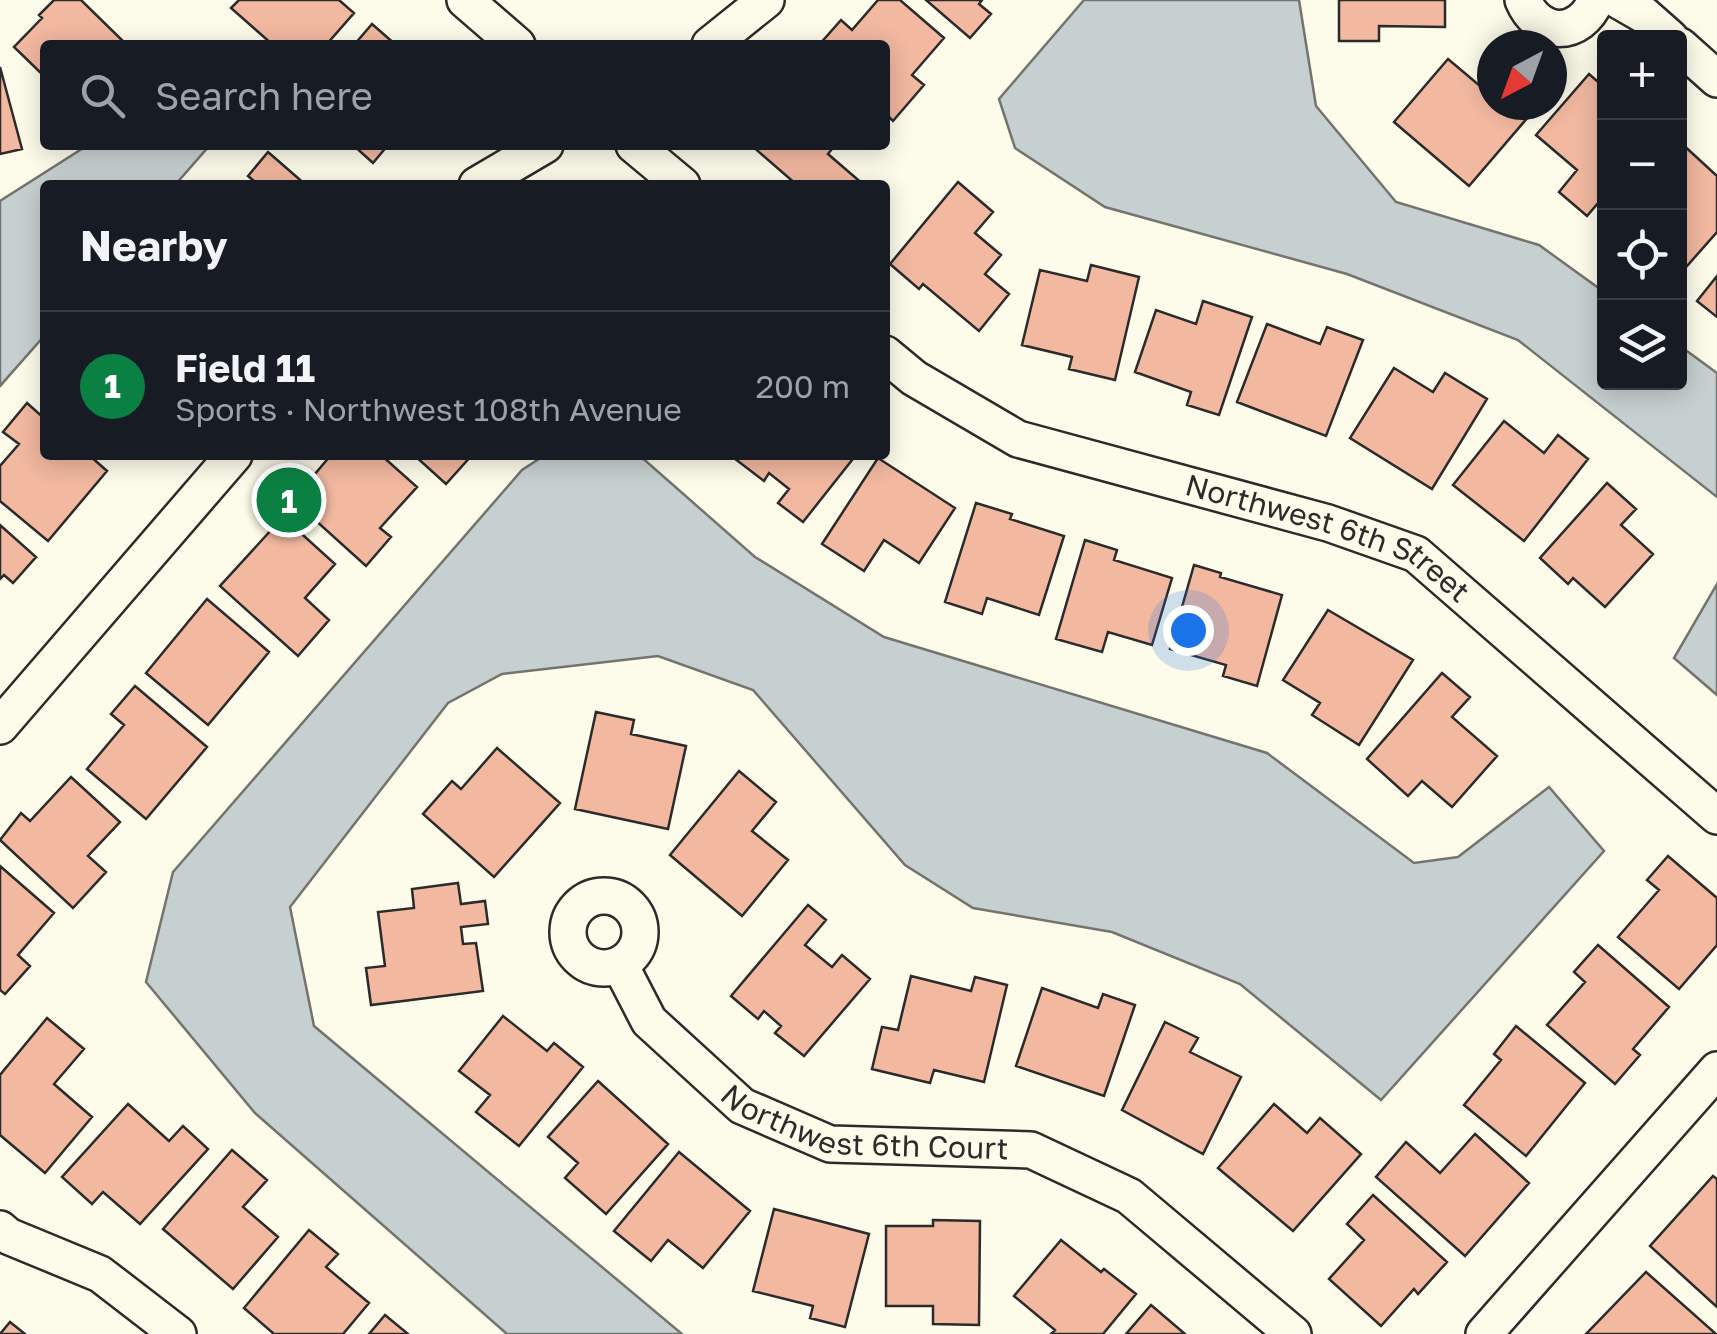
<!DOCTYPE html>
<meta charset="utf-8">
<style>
:root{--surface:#171b24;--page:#20242c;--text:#f1f3f6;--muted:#9ea1a6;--line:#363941;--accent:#0b8043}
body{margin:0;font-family:"Golos Text",sans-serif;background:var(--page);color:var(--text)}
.controls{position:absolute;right:30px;top:30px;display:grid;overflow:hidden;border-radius:10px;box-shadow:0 5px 25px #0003}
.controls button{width:90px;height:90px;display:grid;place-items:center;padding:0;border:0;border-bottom:2px solid var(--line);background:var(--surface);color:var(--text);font:50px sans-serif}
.compass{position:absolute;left:1477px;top:30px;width:90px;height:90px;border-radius:50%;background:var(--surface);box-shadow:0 5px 25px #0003;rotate:221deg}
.you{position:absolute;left:1188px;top:630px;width:35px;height:35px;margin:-25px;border:8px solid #fff;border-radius:50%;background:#1a73e8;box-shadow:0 0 0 15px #1a73e833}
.badge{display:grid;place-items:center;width:65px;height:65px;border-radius:50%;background:var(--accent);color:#fff;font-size:32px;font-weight:700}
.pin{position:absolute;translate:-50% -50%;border:5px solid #fff;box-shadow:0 2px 10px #0006}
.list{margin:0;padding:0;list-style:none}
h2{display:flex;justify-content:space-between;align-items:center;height:130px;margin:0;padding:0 40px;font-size:42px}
h2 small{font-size:32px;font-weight:400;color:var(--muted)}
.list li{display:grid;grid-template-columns:65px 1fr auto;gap:30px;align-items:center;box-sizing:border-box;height:150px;padding:0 40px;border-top:2px solid var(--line)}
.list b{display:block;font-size:38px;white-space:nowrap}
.list p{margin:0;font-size:32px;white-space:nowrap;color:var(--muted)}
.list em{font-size:32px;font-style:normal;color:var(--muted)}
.icon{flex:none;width:55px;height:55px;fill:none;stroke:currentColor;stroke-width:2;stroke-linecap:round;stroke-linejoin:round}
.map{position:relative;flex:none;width:1717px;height:1334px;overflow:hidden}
.search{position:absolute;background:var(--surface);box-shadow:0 5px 25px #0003;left:40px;top:40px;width:850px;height:110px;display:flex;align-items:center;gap:25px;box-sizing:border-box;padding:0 35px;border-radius:10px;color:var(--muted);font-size:38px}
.panel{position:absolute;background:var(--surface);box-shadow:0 5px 25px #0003;left:40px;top:180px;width:850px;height:280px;border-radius:10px}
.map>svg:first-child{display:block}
</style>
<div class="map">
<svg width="1717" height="1334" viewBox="0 0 1717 1334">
<rect width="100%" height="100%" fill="#fdfbea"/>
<!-- water -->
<path fill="#c7d0d0" stroke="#74746e" stroke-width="2.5" d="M1084,0H1299L1316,106L1396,202L1539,245L1604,292V382H1680V346L1717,373V497L1518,340L1347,274L1105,207L1015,148L999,99Z
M88,145H210L175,185H45V335L0,386V201Z
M545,455H639L755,557L884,637L1267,753L1414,863L1458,857L1549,787L1604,851L1381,1100L1240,984L1112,932L973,908L905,865L753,690L658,656L502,674L448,703L290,907L314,1026L682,1334H507L255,1113L146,982L173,872L522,470Z
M1717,584V695L1674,658Z"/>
<!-- building -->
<path fill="#f2b8a0" stroke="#2b2b2b" stroke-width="2.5" d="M54,0H81L127,45H45V77L14,47L42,18L39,15Z
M239,0H339L354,13L326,45H273L231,8Z
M878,0H900L944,38L912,75L924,85L893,121L885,113V45H819L841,20L852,30Z
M926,0H982L979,4L991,14L970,38Z
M1339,0H1445V27L1379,26V41H1339Z
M372,24L396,45H354Z
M1448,59L1492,96V105H1530L1535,109L1469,186L1394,122Z
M0,67L22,149L0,154Z
M1589,74L1604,87V196L1587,216L1559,192L1577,170L1536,135Z
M1680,142L1717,176V232L1680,274Z
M353,145H388L373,163Z
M751,145H835L828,154L864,185H797Z
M268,152L306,185H259L248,176Z
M958,182L993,212L975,233L1001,255L985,274L1009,294L979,331L923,284L919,289L890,264Z
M1091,265L1139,277L1115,380L1069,369L1072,357L1022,345L1040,270L1087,281Z
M1717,276V317L1697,301Z
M1203,301L1252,317L1219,415L1187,405L1191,392L1135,372L1156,310L1196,324Z
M1267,324L1320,344L1327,327L1363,340L1326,436L1237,402Z
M1394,368L1433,392L1445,373L1487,399L1432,489L1350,438Z
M27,403L45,419V455H89L107,471L48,541L0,501V466L19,444L3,432Z
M1504,421L1544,453L1558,435L1588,459L1524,541L1453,485Z
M381,455L417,487L380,528L391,537L366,566L293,500L331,455Z
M414,455H472L446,484Z
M730,455H856L803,522L778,503L789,489L769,473L764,481Z
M878,458L955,508L919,563L884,540L864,571L822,544Z
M1607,483L1636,509L1621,525L1653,554L1605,607L1573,578L1568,584L1540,558Z
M976,503L1012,514L1010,519L1064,536L1039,615L987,598L982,614L945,602Z
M283,517L335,564L305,598L329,620L298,656L220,586Z
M0,525L36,557L13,583L4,575L0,579Z
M1085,540L1117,550L1114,560L1172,578L1152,645L1108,632L1102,652L1056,639Z
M1194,565L1221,573L1220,577L1282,595L1257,686L1223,676L1226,665L1170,649Z
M207,599L269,652L208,725L146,673Z
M1328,610L1413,660L1359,745L1312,715L1320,703L1283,680Z
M1442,673L1470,697L1452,717L1497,756L1452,807L1422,781L1408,796L1367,759Z
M135,686L207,747L146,819L87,769L124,725L111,714Z
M596,712L634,720L631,734L686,746L668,829L575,809Z
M497,748L560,803L494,877L423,814L452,781L461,789Z
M739,771L776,802L752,831L788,860L742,916L670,855Z
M71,777L120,822L88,856L106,872L73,908L0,840L21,813L30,821Z
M1668,856L1717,898V945L1679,989L1618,937L1659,890L1647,880Z
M0,866L54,913L18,955L30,966L5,994L0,990Z
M458,883L461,904L485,901L488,924L461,927L463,944L476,943L483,991L371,1005L366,968L385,966L378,912L414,908L412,889Z
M808,905L826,920L805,945L832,967L842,955L870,979L804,1056L775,1033L781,1026L764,1011L758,1019L731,996Z
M1598,945L1669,1007L1633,1049L1640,1055L1615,1084L1547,1025L1585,982L1574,972Z
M911,976L971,991L975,977L1007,985L984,1082L934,1070L930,1083L872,1069L882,1027L898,1030Z
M1042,988L1098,1008L1103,994L1135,1005L1104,1096L1016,1066Z
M503,1016L547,1051L554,1043L583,1067L519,1146L476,1112L490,1095L459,1071Z
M47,1018L84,1049L54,1084L92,1117L45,1173L0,1135V1075Z
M1165,1022L1198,1038L1190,1052L1241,1077L1203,1154L1122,1110Z
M1516,1026L1585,1083L1526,1156L1464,1105L1501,1060L1494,1054Z
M598,1081L668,1144L606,1214L565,1178L578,1163L548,1137Z
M128,1104L169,1141L183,1126L208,1149L140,1224L103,1192L92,1204L62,1177Z
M1274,1104L1307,1133L1320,1118L1361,1154L1293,1231L1218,1168Z
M1475,1134L1529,1183L1465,1256L1376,1177L1406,1142L1440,1173Z
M232,1150L267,1180L243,1207L278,1237L233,1289L163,1229Z
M679,1152L750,1211L703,1268L668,1240L651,1261L614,1231Z
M1713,1176L1717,1179V1307L1650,1246Z
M1373,1195L1447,1262L1418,1294L1414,1289L1381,1326L1329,1279L1364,1240L1347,1224Z
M774,1209L869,1234L845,1327L810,1318L813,1306L753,1291Z
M933,1220L980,1221L979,1325L933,1324V1306H886V1226H933Z
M309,1230L338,1254L326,1267L369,1303L343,1334H274L244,1308Z
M1061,1240L1101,1272L1104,1269L1136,1294L1103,1334H1051L1055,1330L1014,1296Z
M1646,1272L1716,1334H1586Z
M1151,1305L1185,1334H1126Z
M385,1315L408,1334H369Z
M10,1322L25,1334H0Z"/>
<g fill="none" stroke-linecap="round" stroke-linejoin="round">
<!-- minor casing -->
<g stroke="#2b2b2b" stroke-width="40">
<g id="minor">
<path d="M465,0L517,45"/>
<path d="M1523,0C1539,38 1580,38 1596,0"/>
<path d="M1618,0L1644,15L1670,38"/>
<path d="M710,45L766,0"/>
<path d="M1680,46L1717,79"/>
<path d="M634,145L682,185"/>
<path d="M477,185L545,145"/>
<path id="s1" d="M885,354L914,378L1018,439L1328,523L1416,554L1717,816"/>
<path d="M0,726L234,455"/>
<circle cx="604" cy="932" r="36"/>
<path id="s2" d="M620,965L649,1021L742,1106L830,1144L1031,1150L1129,1196L1293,1334"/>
<path d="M0,1229L8,1236L100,1274L178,1334"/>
<path d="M1484,1334L1717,1070"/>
</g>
</g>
<!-- minor -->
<use href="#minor" stroke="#fdfbea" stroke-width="35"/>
</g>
<g text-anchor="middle" stroke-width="8" stroke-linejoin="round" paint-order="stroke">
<!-- street labels -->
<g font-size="30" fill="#2b2b2b" stroke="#fdfbea">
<text dy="10" stroke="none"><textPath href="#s1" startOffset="485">Northwest 6th Street</textPath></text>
<text dy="10" stroke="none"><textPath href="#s2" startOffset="315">Northwest 6th Court</textPath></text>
</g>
</g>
</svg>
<div class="controls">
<button>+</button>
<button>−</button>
<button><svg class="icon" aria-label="locate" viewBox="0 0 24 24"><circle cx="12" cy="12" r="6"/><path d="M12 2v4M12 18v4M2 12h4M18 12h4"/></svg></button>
<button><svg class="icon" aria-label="layers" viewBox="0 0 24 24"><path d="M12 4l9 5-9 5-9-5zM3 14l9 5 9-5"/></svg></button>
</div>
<svg class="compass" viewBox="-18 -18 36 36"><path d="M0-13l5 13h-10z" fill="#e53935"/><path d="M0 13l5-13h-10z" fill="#9ea1a6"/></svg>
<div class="you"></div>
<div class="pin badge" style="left:289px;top:500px">1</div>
<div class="search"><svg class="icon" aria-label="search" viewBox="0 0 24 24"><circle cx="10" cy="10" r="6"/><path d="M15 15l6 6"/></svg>Search here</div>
<section class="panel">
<h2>Nearby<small></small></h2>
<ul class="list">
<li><span class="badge">1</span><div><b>Field 11</b><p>Sports · Northwest 108th Avenue</p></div><em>200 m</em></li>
</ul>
</section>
</div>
